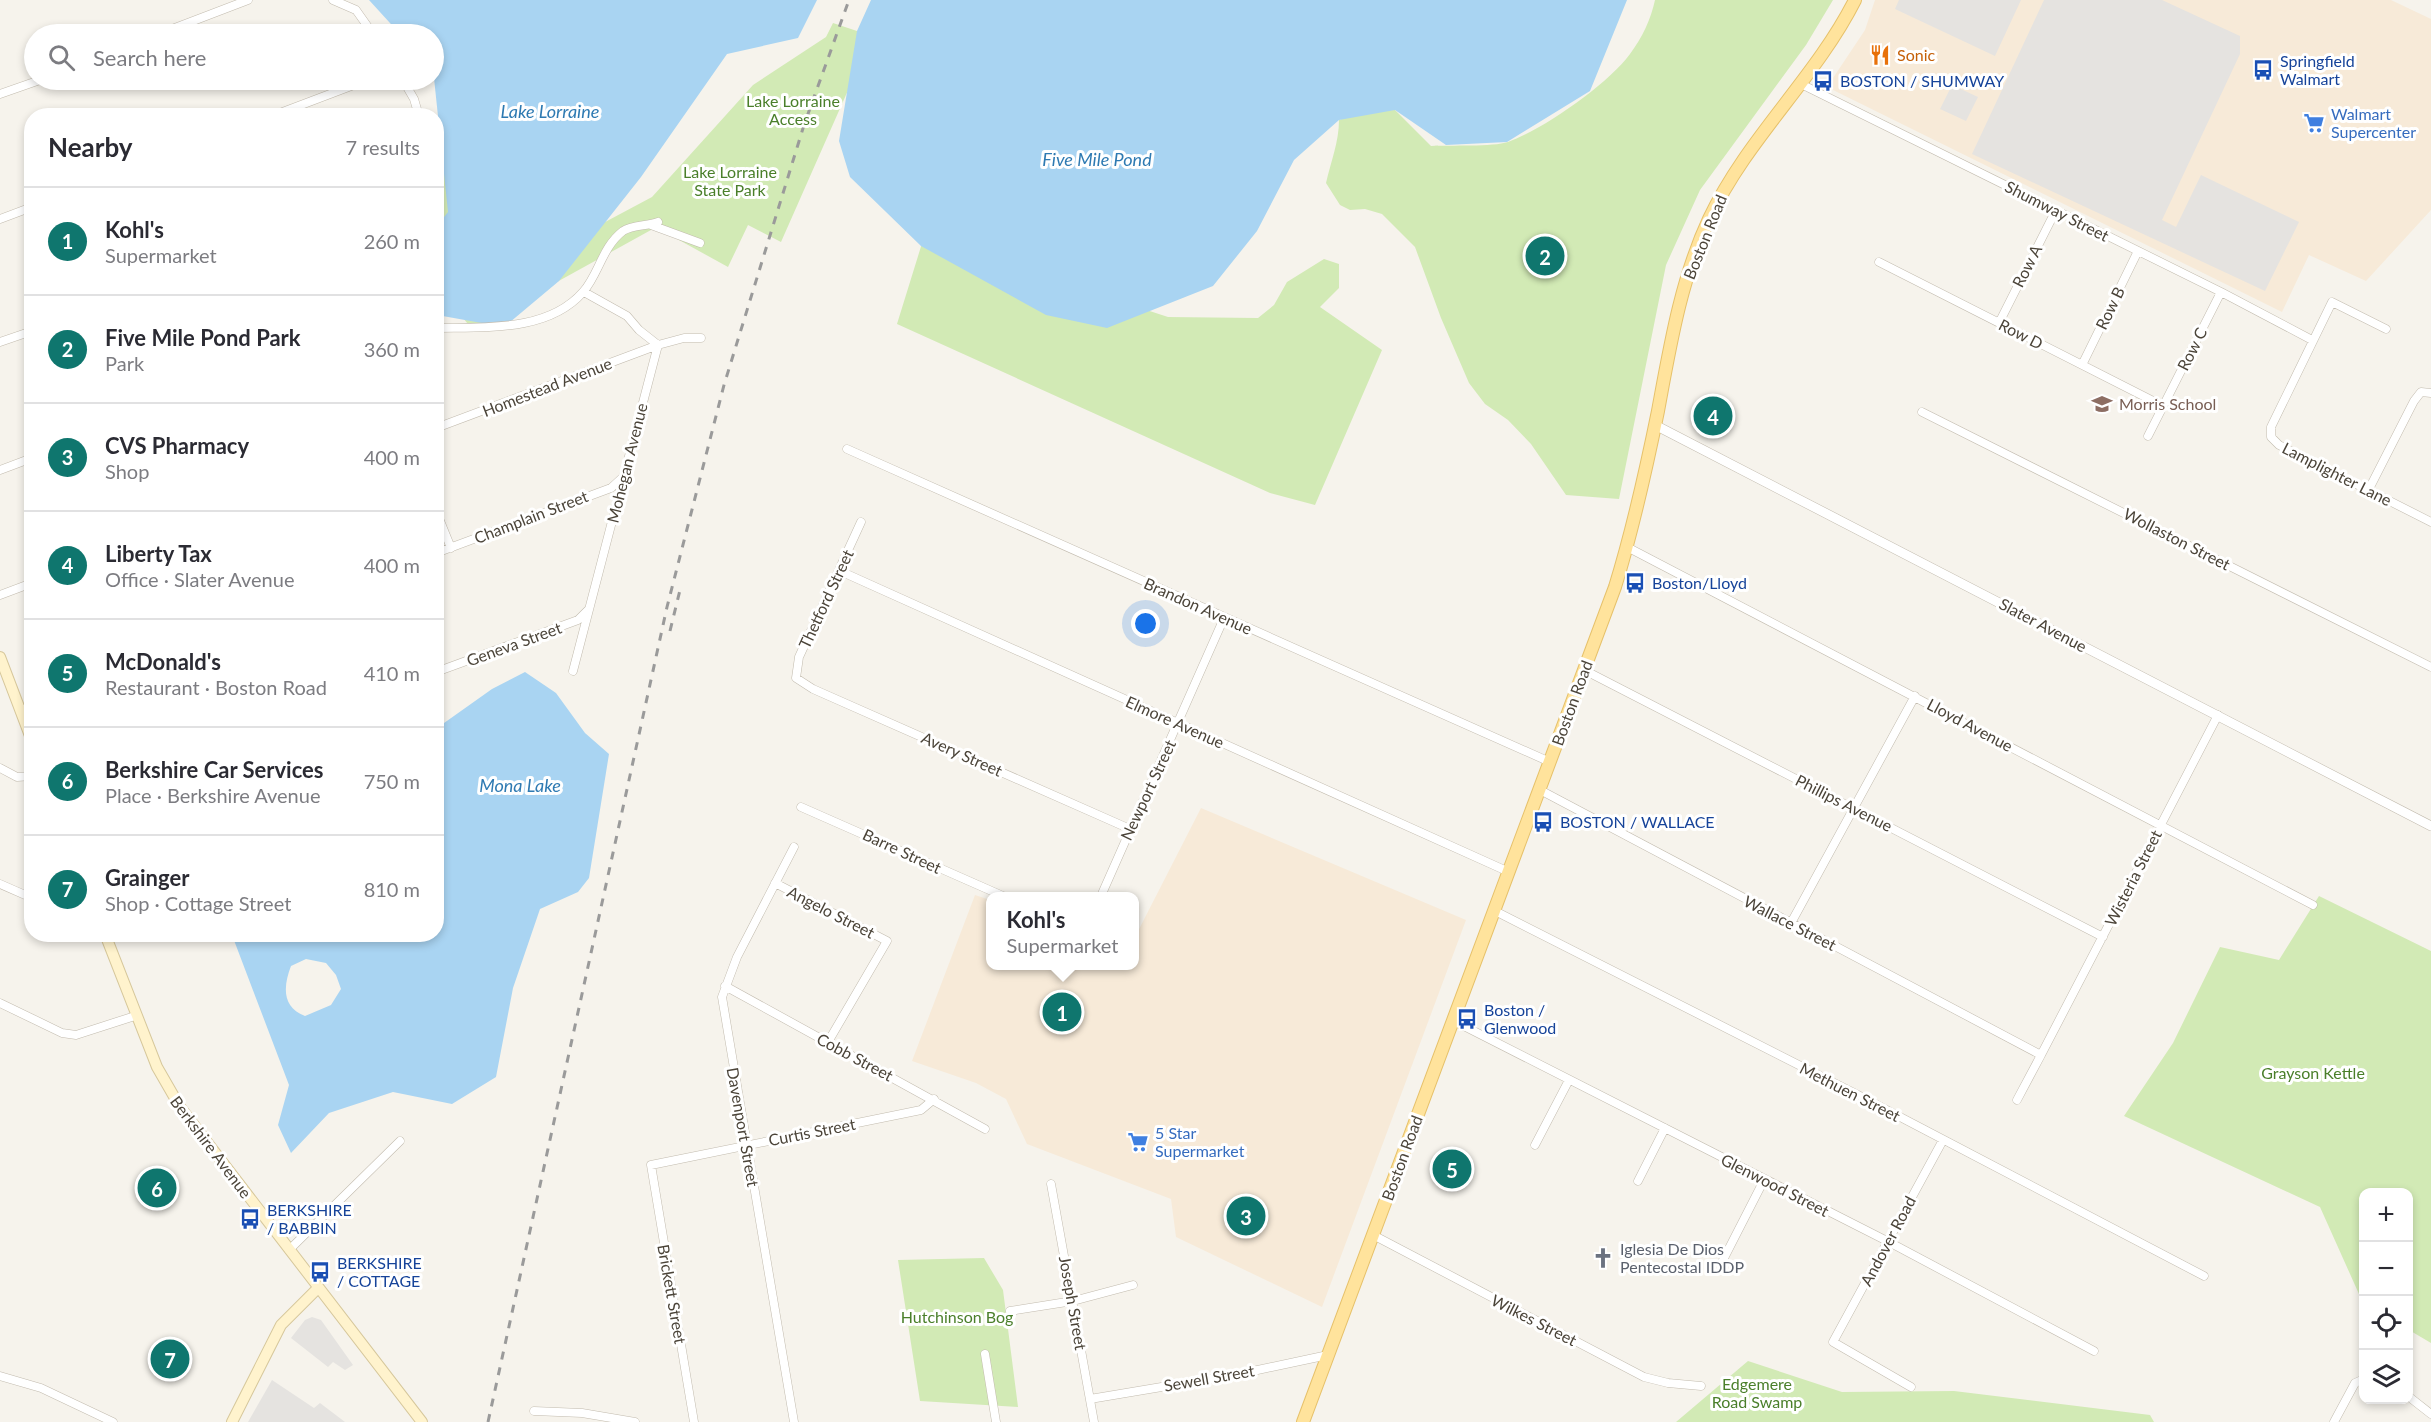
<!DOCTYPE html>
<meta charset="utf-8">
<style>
:root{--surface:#fff;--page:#f2f2f3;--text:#2b2b33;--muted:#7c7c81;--line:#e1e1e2;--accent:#0f766e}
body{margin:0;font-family:Lato,sans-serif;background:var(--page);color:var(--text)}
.controls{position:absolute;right:18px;bottom:18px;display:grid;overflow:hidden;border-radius:12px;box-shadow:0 3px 9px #0003}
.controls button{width:54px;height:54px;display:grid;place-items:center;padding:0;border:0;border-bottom:2px solid var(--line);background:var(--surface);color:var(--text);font:30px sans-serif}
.you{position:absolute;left:1146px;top:624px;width:21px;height:21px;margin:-15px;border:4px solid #fff;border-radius:50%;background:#1a73e8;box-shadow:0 0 0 9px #1a73e833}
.badge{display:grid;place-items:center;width:39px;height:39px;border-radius:50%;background:var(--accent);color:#fff;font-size:20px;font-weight:700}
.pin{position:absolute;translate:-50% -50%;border:3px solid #fff;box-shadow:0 2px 6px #0006}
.popup{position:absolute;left:986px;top:892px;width:153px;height:78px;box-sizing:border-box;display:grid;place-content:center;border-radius:12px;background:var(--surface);filter:drop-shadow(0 2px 4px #0005);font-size:20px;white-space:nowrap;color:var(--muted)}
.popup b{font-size:22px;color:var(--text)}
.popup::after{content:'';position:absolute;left:50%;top:100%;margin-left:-12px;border:12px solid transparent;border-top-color:var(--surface)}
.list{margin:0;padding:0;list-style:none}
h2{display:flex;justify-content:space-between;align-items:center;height:78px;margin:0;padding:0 24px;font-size:26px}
h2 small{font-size:20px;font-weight:400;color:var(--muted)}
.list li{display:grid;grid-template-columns:39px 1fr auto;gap:18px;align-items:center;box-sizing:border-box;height:108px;padding:0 24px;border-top:2px solid var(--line)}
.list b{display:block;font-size:22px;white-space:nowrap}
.list p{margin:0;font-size:20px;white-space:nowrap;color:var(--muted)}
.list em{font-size:20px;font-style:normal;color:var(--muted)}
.icon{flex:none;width:33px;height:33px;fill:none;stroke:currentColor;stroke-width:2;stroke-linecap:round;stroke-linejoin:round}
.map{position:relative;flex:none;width:2431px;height:1422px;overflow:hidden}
.search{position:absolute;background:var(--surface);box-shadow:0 3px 9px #0003;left:24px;top:24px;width:420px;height:66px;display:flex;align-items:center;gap:15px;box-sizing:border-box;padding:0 21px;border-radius:33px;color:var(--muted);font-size:22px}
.panel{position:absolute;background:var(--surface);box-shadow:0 3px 9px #0003;left:24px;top:108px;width:420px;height:834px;border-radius:24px}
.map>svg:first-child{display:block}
</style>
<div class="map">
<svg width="2431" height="1422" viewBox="0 0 2431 1422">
<rect width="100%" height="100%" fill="#f6f3ec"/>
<!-- commercial -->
<path fill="#f7ead8" d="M1875,0H2391L2431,19V210L2366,281L2309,255L2282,312L1827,87L1865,30Z
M1201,808L1466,920L1322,1307L1176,1237L1171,1199L1027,1144L1006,1099L976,1083L912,1061L975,895L990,900V966H1134V939Z"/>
<!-- green -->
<path fill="#d2eab5" d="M1655,0H1833L1806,45L1700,190L1666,265L1619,499L1566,495L1531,444L1508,420L1485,404L1469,383L1441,318L1415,247L1382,214L1365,209L1350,210L1340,205L1326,183C1331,161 1339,142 1339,120L1362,111L1395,110L1431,146C1450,145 1493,147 1508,142C1544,129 1608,84 1630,54C1642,38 1651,19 1655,0Z
M833,23L872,36L781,242L748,225L728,267L679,240L660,225L472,329L437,286V139L448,97L434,78V38L454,55L476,83L448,212L449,267L472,293L652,197L753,85L826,37Z
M945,169L1116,300L1168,317L1258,318L1274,305L1287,282L1324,259L1339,264V288L1320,307L1382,350L1315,505L1270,493L897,324Z
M2319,896L2431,951V1343L2409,1330L2408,1192H2364L2363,1303L2320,1207L2124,1116L2173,1043L2220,947L2279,960Z
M984,1258L1003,1290L1018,1407L920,1401L898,1260Z
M1748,1361L1842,1392L1954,1391L2150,1415L2154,1422H1676Z"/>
<!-- parking -->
<path fill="#e5e3e0" d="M1899,0H2021L1995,56L1895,9Z
M2044,0H2162L2240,36V54L2162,220L2176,227L2201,175L2299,222L2265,291L1972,154Z
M1952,85L1978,97L1966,121L1940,109Z
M312,1317L321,1320L353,1365L345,1370L333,1362L328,1367L291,1338L305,1320Z
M272,1380L314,1408L320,1403L345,1422H248Z"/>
<!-- water -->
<path fill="#a9d4f2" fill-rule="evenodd" d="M369,0H817L798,38L727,54L641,177L559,281L504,327L437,315V226L448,212L434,78V34H400Z
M871,0H1627L1590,91L1507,142L1446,145L1395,110L1339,120L1294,160L1257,231L1213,286L1107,328L1046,315L921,246L850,177L839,141L857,31Z
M525,672L556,693L585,733L609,754L589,878L578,892L540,909L513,988L496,1077L452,1104L393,1092L329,1113L291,1153L278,1125L289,1085L232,935L436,934L437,728L492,689ZM306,959L326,963L336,975L341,989L331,1005L305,1016C282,1007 283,987 291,966Z"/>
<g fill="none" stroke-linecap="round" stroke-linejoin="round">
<!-- minor casing -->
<g stroke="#c2bbae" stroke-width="9">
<path id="minor" d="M333,0L356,10L373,34
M159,34L248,0
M403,80L414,99L419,116
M1801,84L2221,292L2312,340
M0,94L40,80
M272,116L367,80
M0,219L32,207
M651,225L700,243
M1879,262L2163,406
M1999,323L2056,210
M436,328C485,327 548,332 583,292C599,274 602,247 623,231C632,225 648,226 658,222
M2386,329L2332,302L2271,427V437L2279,445L2431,522
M0,342L32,331
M2082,365L2138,251
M1922,412L2431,667
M436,428L658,345L684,338H701
M2148,436L2221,292
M847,449L1550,762
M0,470L32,458
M2368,491L2414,401L2421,392L2431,393
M436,511L451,548
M861,522L799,657L796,678L813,689L1130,829
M1627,547L2313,905
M436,553L611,488L622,478
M840,571L1509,872
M0,595L32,583
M1584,670L2103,937
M573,671L658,345L639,330L627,316L584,292
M436,672L578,620L588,610
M21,710L32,707
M0,768L17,777L32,776
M1540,790L2041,1055L2218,715
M801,807L1003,896
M794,847L737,957L722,997L794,1422
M775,883L887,941L828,1042
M0,884L32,898
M1101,896L1224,618
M1495,911L1862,1097L2204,1276
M1791,923L1915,696
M725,986L985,1129
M0,1003L62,1033L76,1035L135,1016
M1454,1021L1887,1241L2094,1351
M2017,1100L2041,1055
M1535,1145L1569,1080
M1638,1181L1665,1128
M1051,1184L1094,1422
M1373,1235L1644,1377L1668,1383L1701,1386
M289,1250L400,1141
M1722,1262L1764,1180
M1010,1311L1073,1301L1133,1285
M985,1354L996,1422
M0,1376L41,1388L113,1422
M1911,1387L1833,1342L1943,1140
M2408,1396L2431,1414
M1090,1399L1239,1374L1328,1355
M534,1411L582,1413L635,1422
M694,1422L651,1165L921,1110L934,1099
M2334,1422L2355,1383L2364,1379"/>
</g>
<!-- tertiary casing -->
<g stroke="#c2bbae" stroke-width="10">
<path id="tertiary" d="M1655,425L2431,826"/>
</g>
<!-- secondary casing -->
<g stroke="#d6c79b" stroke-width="12">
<path id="secondary" d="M0,657L32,741
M105,934L157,1067L180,1107L422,1422
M232,1422L281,1325L318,1288"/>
</g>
<!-- primary casing -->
<g stroke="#e6c16a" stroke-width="14">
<path id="primary" d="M1303,1422L1615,587C1633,529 1646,470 1658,411C1670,346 1681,279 1709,219C1747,138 1815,79 1855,0"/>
</g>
<!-- minor -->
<use href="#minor" stroke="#fff" stroke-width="8"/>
<!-- tertiary -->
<use href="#tertiary" stroke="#fff" stroke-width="9"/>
<!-- secondary -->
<use href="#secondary" stroke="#fff3cd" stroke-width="10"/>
<!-- primary -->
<use href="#primary" stroke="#ffe39c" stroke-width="12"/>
<!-- rail -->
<path stroke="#9a9a9a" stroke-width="3" stroke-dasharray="8 8" stroke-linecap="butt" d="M670,631L680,590
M488,1422L667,607L724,385L804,125L849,0"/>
</g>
<!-- icons -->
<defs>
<g id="restaurant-bare" transform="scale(1.62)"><path d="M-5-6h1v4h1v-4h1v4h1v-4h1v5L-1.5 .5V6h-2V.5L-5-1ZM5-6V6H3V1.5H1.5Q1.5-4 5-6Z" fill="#e8710a" stroke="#fff" stroke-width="2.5" paint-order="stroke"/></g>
<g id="bus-bare" transform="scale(1.62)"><path d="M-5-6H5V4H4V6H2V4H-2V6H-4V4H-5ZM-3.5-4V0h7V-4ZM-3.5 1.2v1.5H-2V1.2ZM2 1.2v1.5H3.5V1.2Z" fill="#1a4fb4" stroke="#fff" stroke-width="2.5" paint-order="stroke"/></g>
<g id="supermarket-bare" transform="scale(1.62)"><path d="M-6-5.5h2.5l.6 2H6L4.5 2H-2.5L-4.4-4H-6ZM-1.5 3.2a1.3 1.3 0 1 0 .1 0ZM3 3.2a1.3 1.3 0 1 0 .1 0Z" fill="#3f7fe0" stroke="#fff" stroke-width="2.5" paint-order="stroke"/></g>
<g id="school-bare" transform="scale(1.62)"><path d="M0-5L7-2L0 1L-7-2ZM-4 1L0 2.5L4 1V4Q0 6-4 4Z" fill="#8d6e63" stroke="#fff" stroke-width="2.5" paint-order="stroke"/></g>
<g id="church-bare" transform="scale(1.62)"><path d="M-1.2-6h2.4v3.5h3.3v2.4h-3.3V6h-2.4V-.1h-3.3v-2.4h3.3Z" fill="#6b7280" stroke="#fff" stroke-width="2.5" paint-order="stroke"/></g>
</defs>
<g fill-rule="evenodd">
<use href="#restaurant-bare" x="1880" y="55"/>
<use href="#bus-bare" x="2263" y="70"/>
<use href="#bus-bare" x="1823" y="81"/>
<use href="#supermarket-bare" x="2314" y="123"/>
<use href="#school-bare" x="2102" y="404"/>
<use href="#bus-bare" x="1635" y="583"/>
<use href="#bus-bare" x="1543" y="822"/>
<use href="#bus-bare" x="1467" y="1019"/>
<use href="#supermarket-bare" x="1138" y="1142"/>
<use href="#bus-bare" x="250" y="1219"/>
<use href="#church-bare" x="1603" y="1258"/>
<use href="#bus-bare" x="320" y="1272"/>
</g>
<g text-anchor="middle" stroke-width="6" stroke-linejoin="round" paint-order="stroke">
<!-- food labels -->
<g font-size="16" fill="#c56008" stroke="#fff" text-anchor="start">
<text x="1897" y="61">Sonic</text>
</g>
<!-- transit labels -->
<g font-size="16" fill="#164399" stroke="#fff" text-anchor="start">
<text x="2280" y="67">Springfield<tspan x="2280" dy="18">Walmart</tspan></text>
<text x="1840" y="87">BOSTON / SHUMWAY</text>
<text x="1652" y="589">Boston/Lloyd</text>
<text x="1560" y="828">BOSTON / WALLACE</text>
<text x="1484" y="1016">Boston /<tspan x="1484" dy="18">Glenwood</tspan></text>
<text x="267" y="1216">BERKSHIRE<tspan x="267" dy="18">/ BABBIN</tspan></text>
<text x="337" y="1269">BERKSHIRE<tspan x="337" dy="18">/ COTTAGE</tspan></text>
</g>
<!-- park labels -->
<g font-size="16" fill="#4a7f2a" stroke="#fff">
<text x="793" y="107">Lake Lorraine<tspan x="793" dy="18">Access</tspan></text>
<text x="730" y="178">Lake Lorraine<tspan x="730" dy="18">State Park</tspan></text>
<text x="2313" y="1079">Grayson Kettle</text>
<text x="957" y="1323">Hutchinson Bog</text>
<text x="1757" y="1390">Edgemere<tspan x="1757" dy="18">Road Swamp</tspan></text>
</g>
<!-- shop labels -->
<g font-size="16" fill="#366cbe" stroke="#fff" text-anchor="start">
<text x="2331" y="120">Walmart<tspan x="2331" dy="18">Supercenter</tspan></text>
<text x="1155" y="1139">5 Star<tspan x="1155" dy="18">Supermarket</tspan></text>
</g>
<!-- street labels -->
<g font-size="16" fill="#4b4439" stroke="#fff">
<text transform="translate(2057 211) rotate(27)" y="6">Shumway Street</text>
<text transform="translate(1705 237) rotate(-68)" y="6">Boston Road</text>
<text transform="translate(2027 266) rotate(-63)" y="6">Row A</text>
<text transform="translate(2110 308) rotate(-64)" y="6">Row B</text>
<text transform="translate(2021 334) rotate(27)" y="6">Row D</text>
<text transform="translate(2192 349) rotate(-63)" y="6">Row C</text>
<text transform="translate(547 387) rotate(-21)" y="6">Homestead Avenue</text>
<text transform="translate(627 463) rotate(-76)" y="6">Mohegan Avenue</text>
<text transform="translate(2337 474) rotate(27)" y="6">Lamplighter Lane</text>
<text transform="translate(531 517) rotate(-21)" y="6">Champlain Street</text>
<text transform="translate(2177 539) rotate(27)" y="6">Wollaston Street</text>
<text transform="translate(826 599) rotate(-65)" y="6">Thetford Street</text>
<text transform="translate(1198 606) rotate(24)" y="6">Brandon Avenue</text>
<text transform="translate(2043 625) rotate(28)" y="6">Slater Avenue</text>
<text transform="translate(514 644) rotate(-20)" y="6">Geneva Street</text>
<text transform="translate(1572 703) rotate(-70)" y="6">Boston Road</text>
<text transform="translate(1175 722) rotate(24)" y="6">Elmore Avenue</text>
<text transform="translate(1970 725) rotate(28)" y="6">Lloyd Avenue</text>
<text transform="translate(962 754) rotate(24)" y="6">Avery Street</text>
<text transform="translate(1148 790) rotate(-65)" y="6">Newport Street</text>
<text transform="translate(1844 803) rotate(27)" y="6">Phillips Avenue</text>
<text transform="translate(902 851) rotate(25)" y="6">Barre Street</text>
<text transform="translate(2133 878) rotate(-63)" y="6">Wisteria Street</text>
<text transform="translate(831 912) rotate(27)" y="6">Angelo Street</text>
<text transform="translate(1790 923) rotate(27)" y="6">Wallace Street</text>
<text transform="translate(855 1057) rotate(28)" y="6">Cobb Street</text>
<text transform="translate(1850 1092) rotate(27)" y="6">Methuen Street</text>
<text transform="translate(743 1127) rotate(80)" y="6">Davenport Street</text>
<text transform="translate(812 1132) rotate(-11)" y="6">Curtis Street</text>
<text transform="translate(211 1147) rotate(53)" y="6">Berkshire Avenue</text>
<text transform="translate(1402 1158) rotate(-70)" y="6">Boston Road</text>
<text transform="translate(1775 1185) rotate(27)" y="6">Glenwood Street</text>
<text transform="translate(1888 1241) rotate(-62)" y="6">Andover Road</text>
<text transform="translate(672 1294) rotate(80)" y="6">Brickett Street</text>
<text transform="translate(1073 1303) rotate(80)" y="6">Joseph Street</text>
<text transform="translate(1534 1320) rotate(27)" y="6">Wilkes Street</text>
<text transform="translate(1209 1378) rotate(-10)" y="6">Sewell Street</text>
</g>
<!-- education labels -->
<g font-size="16" fill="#785e54" stroke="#fff" text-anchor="start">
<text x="2119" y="410">Morris School</text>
</g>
<!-- worship labels -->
<g font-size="16" fill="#5b616d" stroke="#fff" text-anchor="start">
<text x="1620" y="1255">Iglesia De Dios<tspan x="1620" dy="18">Pentecostal IDDP</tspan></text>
</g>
<!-- water labels -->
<g font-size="18" font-style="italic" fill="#2e7ab2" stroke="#fff">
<text x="550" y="118">Lake Lorraine</text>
<text x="1097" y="166">Five Mile Pond</text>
<text x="520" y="792">Mona Lake</text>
</g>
</g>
</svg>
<div class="controls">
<button>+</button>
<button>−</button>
<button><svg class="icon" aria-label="locate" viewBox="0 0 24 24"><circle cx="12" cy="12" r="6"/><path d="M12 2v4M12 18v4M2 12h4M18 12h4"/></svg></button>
<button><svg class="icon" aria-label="layers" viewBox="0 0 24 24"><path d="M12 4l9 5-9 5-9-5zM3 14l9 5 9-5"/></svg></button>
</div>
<div class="you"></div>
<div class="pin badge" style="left:1062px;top:1012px">1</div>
<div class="popup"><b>Kohl's</b>Supermarket</div>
<div class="pin badge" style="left:1545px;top:256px">2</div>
<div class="pin badge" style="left:1246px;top:1216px">3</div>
<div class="pin badge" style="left:1713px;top:416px">4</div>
<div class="pin badge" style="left:1452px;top:1169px">5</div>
<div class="pin badge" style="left:157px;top:1188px">6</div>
<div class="pin badge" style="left:170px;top:1359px">7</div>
<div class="search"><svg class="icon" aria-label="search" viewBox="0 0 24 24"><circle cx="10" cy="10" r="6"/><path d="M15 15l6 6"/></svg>Search here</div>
<section class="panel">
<h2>Nearby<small>7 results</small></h2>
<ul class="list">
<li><span class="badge">1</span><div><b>Kohl's</b><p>Supermarket</p></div><em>260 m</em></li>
<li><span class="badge">2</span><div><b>Five Mile Pond Park</b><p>Park</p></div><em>360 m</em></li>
<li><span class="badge">3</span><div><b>CVS Pharmacy</b><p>Shop</p></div><em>400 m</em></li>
<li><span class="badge">4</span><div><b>Liberty Tax</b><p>Office · Slater Avenue</p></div><em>400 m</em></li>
<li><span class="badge">5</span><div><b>McDonald's</b><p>Restaurant · Boston Road</p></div><em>410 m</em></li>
<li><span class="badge">6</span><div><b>Berkshire Car Services</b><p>Place · Berkshire Avenue</p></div><em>750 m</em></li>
<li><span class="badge">7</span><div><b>Grainger</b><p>Shop · Cottage Street</p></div><em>810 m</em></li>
</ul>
</section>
</div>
